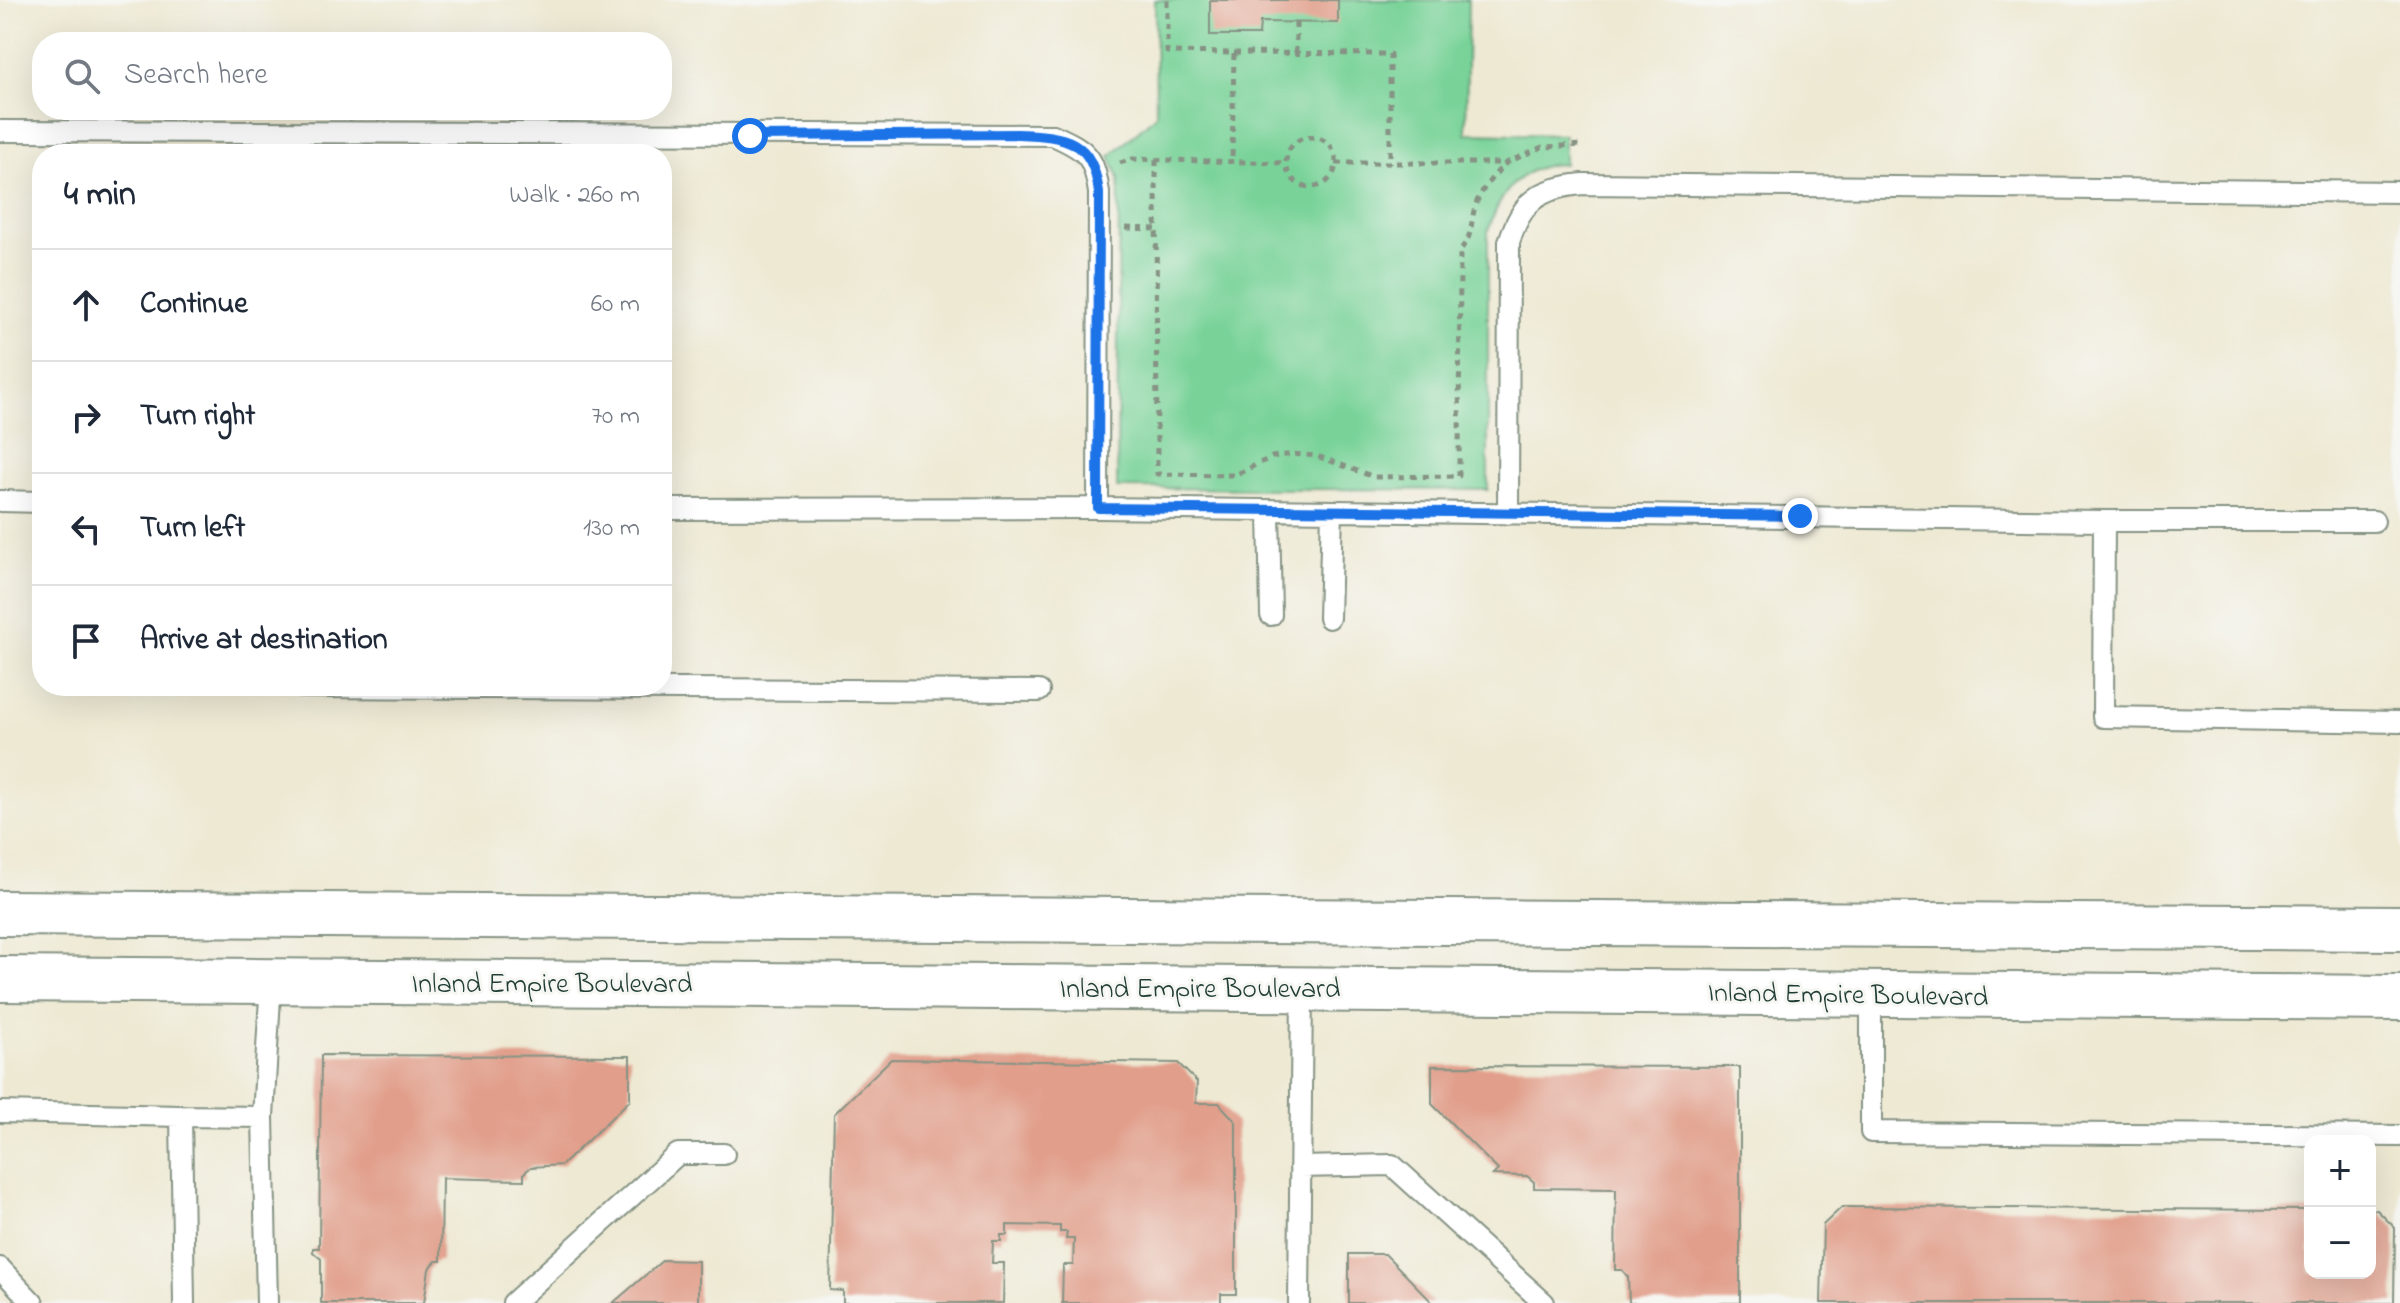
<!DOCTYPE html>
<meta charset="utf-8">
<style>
:root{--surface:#fff;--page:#f2f2f3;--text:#1f2937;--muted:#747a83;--line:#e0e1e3}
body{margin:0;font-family:"Indie Flower",sans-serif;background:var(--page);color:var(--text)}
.controls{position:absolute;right:24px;bottom:24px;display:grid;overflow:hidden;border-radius:16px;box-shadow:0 8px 32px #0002}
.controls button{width:72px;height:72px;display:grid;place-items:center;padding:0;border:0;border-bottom:2px solid var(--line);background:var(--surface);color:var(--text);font:40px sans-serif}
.stop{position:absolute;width:24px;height:24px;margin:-18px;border:6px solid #1a73e8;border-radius:50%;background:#fff}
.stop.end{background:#1a73e8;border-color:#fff;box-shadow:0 2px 8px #0008}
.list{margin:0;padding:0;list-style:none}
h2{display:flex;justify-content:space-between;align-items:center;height:104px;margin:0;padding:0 32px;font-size:34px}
h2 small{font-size:26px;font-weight:400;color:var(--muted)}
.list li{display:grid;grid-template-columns:52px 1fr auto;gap:24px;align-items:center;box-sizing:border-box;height:112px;padding:0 32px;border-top:2px solid var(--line)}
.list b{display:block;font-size:30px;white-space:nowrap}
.list em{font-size:26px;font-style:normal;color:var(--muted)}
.icon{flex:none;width:44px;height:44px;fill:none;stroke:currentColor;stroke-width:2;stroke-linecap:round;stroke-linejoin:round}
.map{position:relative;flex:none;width:2400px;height:1303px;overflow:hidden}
.search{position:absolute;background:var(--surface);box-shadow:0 8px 32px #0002;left:32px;top:32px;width:640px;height:88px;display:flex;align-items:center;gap:20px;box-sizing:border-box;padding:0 28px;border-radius:32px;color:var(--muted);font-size:30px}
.panel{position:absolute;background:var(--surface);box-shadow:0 8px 32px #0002;left:32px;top:144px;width:640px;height:552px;border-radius:32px}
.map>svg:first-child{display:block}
</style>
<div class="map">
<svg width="2400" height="1303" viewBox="0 0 2400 1303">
<rect width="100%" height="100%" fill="#f6f6f2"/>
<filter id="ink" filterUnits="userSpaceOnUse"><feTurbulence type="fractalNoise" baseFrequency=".0125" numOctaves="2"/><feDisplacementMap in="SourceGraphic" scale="16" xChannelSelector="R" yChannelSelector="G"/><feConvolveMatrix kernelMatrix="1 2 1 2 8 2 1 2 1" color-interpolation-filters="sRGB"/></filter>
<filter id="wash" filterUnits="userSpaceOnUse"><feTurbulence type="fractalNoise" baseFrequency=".006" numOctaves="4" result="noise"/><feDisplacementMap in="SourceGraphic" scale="32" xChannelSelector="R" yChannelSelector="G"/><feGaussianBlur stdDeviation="1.8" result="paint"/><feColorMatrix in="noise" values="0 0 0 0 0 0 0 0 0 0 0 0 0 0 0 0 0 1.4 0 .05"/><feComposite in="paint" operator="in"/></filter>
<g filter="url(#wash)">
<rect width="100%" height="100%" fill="#eee9d3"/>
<!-- green -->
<path fill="#79d399" stroke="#4c8866" stroke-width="2" d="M1155,0H1468L1466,133L1564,135V164C1521,164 1499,193 1488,232V490L1117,488L1119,178L1110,156L1156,115Z"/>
<g id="blocks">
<!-- building -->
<path fill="#e19e8a" d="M1210,0H1338V23L1260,22L1259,35H1210Z
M321,1055L630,1056V1100L562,1165L531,1167L524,1173V1180L442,1178L441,1261H436L429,1269L424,1303H321V1259L313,1252V1248H319Z
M891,1059L1178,1063L1197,1082L1196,1103H1219L1236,1122V1294H1221V1303H1062L1063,1265H1073L1074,1239H1066L1067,1232H1060V1226L1007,1225V1235H1001V1241H993L992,1263H1004L1003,1303H843V1291L830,1290L834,1114Z
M1432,1066L1740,1067V1303H1629L1628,1277L1622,1270H1615L1616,1189L1534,1188V1182L1527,1176L1493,1175L1498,1170L1432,1104Z
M1842,1207L2310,1210V1273H2370V1210H2377L2395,1228L2394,1303H1821L1823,1225Z
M1349,1254H1385L1433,1303H1349Z
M663,1260L698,1261V1303H613Z"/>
</g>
</g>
<g filter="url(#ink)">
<use href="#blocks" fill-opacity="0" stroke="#869384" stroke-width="2"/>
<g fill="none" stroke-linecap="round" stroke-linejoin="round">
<!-- lane casing -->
<g stroke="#869384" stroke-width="24">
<path id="lane" d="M0,131L1053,135C1087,150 1094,156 1099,193L1098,508
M0,501L42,502
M662,509L1098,508L2104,521L2103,717L2400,722
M1269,511L1271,615
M1508,514L1509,242C1522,200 1540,188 1583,184L2400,192
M2104,521H2374
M1329,618L1332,511
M303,687L1039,691
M1871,993V1132L2400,1136
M0,1112L181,1116L184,1303
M181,1116L263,1117
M1300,1167L1392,1165L1544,1303
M0,1268L33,1303
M267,1303L263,1117L271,980
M513,1303L678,1154H724
M1299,1303L1302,988"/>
</g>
<!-- secondary casing -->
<g stroke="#869384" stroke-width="48">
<path id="secondary" d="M0,913L2400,928
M0,979L2400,998"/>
</g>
<!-- path -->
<path stroke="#869384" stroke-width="5" stroke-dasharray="6 6" stroke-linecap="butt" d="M1167,0V52L1234,53L1232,161
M1234,53L1390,54V163
M1296,53V23
M1286 162a25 25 0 1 1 50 0a25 25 0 1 1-50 0Z
M1156,160L1157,474L1235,475L1272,457L1293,454L1317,456L1374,477L1459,476L1460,250C1475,233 1469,224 1476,204C1482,188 1494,175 1506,163
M1120,163L1132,159L1287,163
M1336,163H1506L1542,147L1583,145
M1126,228L1157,229"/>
<!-- lane -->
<use href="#lane" stroke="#fff" stroke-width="20"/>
<!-- secondary -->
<use href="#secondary" stroke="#fff" stroke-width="44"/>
</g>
</g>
<g fill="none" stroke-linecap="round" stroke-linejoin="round" filter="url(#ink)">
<!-- route -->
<path stroke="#1a73e8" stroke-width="10" d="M750,136L1018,134C1067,136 1092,139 1099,193L1098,508L1800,516"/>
</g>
<g text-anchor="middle" stroke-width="6" stroke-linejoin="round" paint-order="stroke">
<!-- street labels -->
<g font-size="28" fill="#1f3d34" stroke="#f6f6f2">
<text x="552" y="992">Inland Empire Boulevard</text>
<text x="1200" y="997">Inland Empire Boulevard</text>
<text transform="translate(1848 993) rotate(1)" y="10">Inland Empire Boulevard</text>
</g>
</g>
</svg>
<div class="controls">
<button>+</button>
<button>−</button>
</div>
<div class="stop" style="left:750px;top:136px"></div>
<div class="stop end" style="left:1800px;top:516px"></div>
<div class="search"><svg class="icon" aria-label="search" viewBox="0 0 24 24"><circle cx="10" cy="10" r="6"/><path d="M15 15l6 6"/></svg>Search here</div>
<section class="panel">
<h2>4 min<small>Walk · 260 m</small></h2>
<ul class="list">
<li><svg class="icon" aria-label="ahead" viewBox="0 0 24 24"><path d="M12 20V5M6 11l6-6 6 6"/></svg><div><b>Continue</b></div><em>60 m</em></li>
<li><svg class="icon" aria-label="right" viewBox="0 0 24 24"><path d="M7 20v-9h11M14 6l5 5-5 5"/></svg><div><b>Turn right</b></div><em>70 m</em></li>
<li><svg class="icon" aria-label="left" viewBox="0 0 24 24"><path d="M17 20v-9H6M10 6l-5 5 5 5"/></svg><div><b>Turn left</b></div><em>130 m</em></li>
<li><svg class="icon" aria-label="arrive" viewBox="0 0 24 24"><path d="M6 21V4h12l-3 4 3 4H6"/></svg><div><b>Arrive at destination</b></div></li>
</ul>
</section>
</div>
